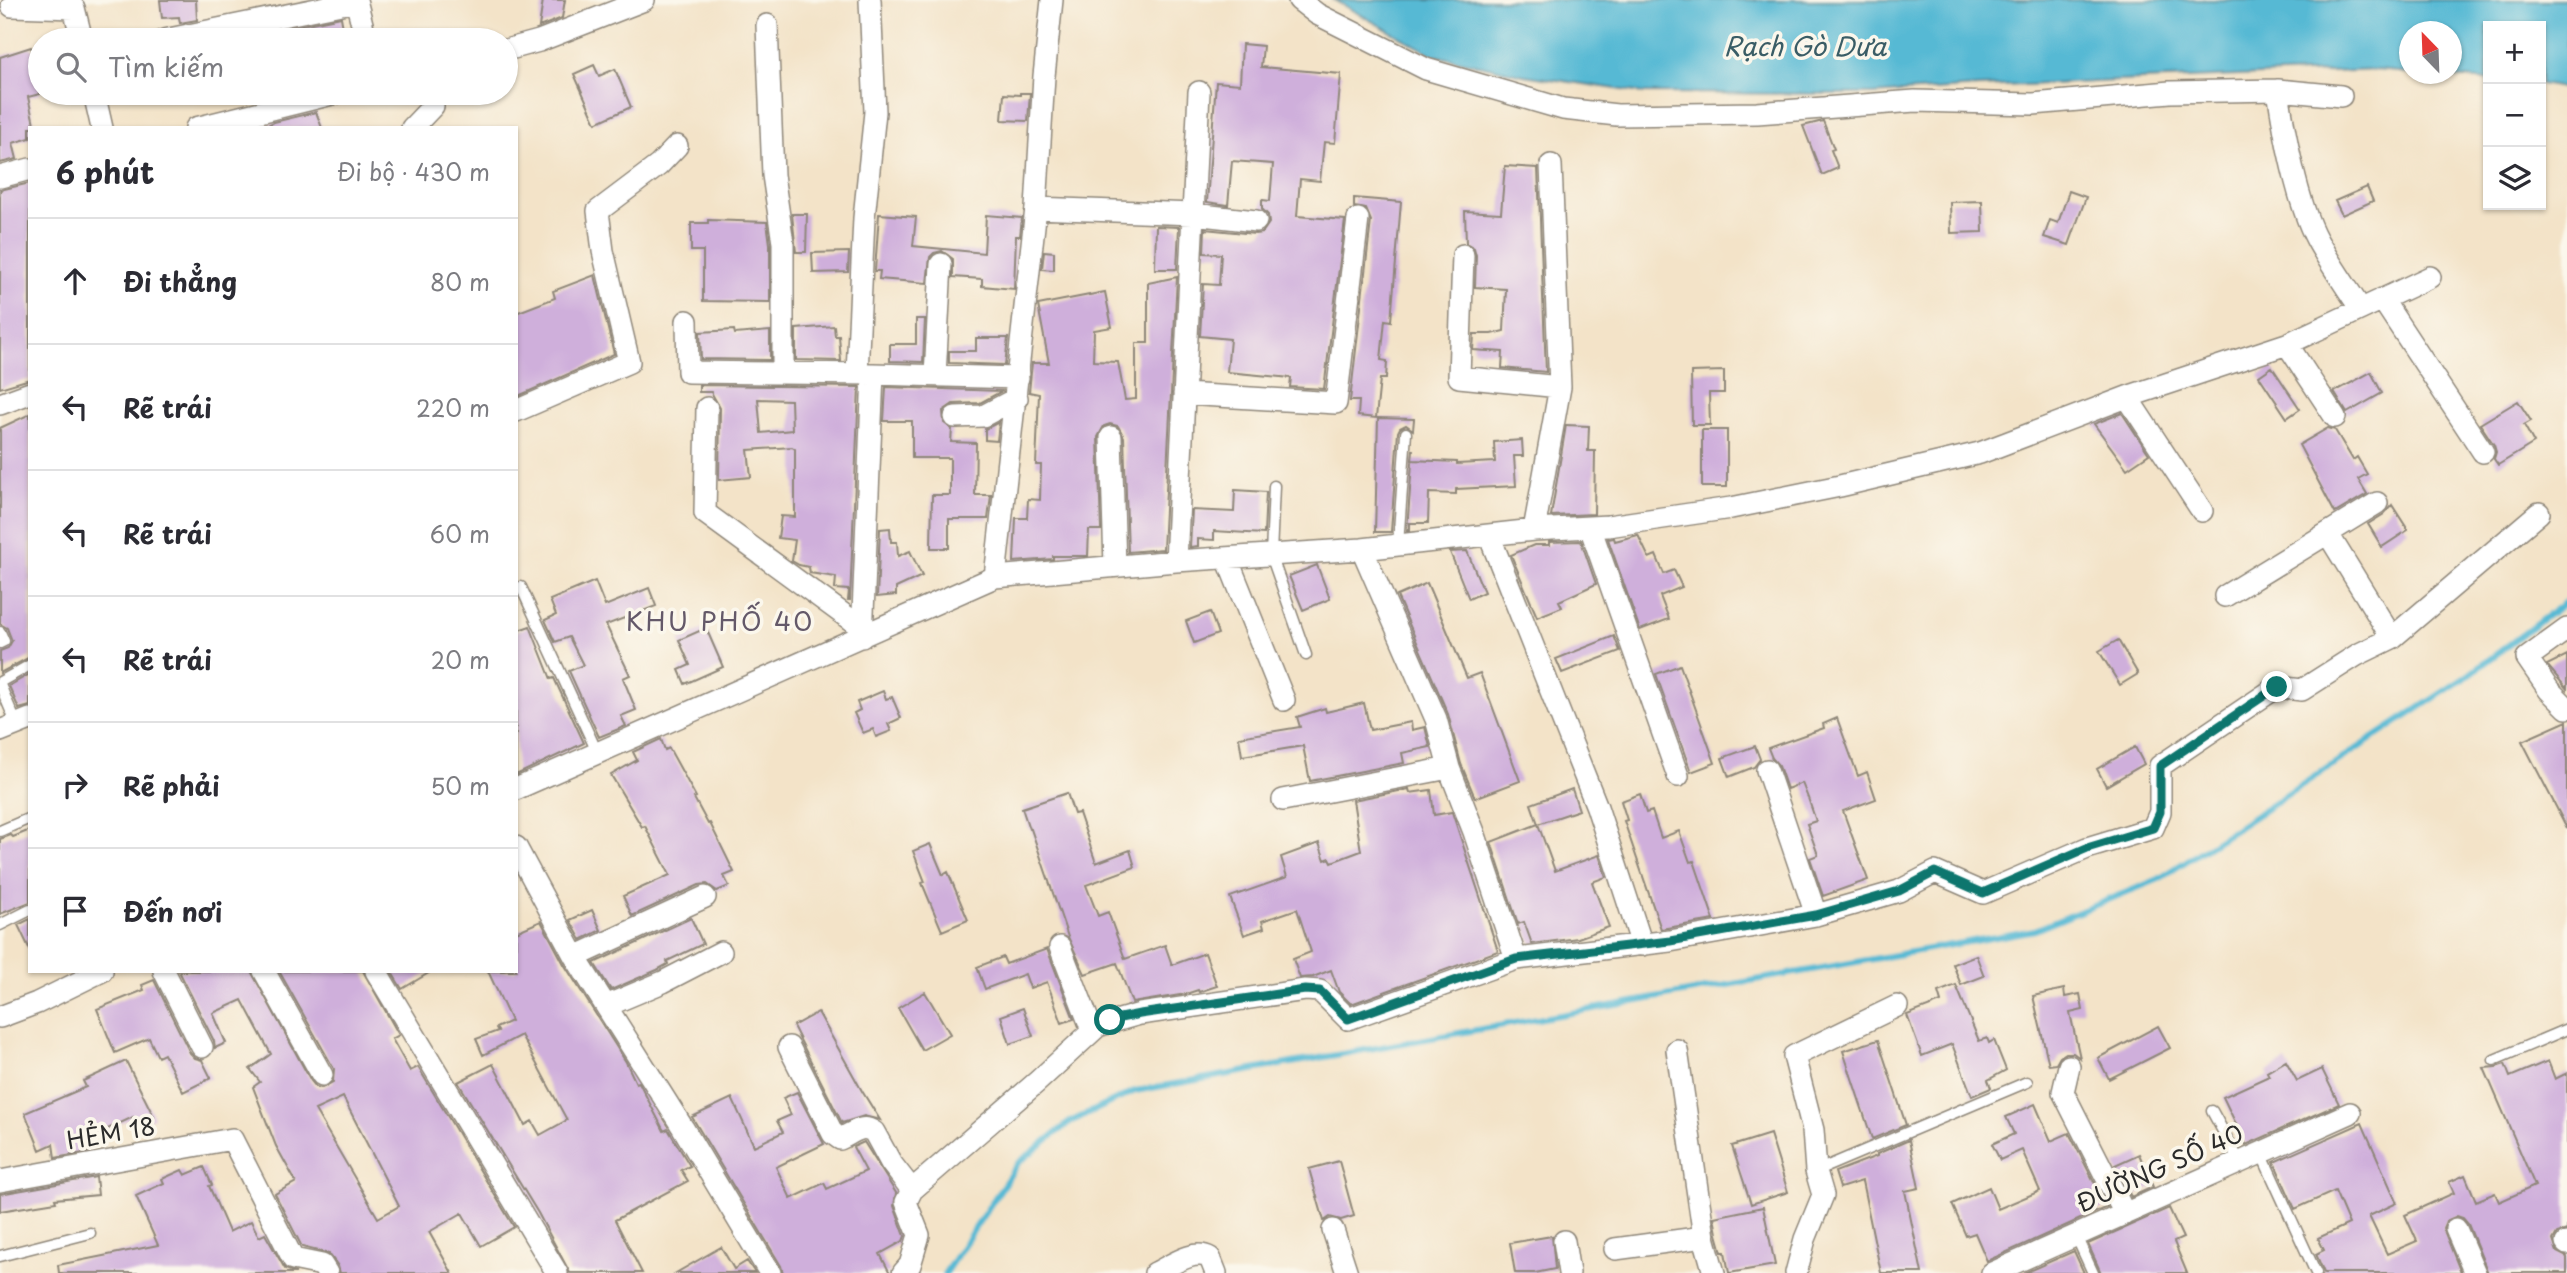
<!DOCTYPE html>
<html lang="vi">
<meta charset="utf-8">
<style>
:root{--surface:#fff;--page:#f7f7f7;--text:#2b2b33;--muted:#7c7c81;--line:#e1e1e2}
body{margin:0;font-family:"Playpen Sans",sans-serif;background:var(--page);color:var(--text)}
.controls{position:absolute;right:21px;top:21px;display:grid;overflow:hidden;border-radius:0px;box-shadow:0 2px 5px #0004}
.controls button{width:63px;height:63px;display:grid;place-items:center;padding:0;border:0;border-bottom:2px solid var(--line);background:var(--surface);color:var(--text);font:35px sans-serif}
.compass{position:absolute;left:2399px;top:21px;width:63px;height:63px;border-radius:50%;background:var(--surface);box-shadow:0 2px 5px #0004;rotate:337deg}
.stop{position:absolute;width:21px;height:21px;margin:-16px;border:5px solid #0f766e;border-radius:50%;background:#fff}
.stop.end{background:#0f766e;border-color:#fff;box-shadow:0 2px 7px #0008}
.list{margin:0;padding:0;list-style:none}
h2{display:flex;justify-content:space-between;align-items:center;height:91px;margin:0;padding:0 28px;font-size:30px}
h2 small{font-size:23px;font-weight:400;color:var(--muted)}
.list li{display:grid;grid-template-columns:46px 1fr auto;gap:21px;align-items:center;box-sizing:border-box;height:126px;padding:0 28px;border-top:2px solid var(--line)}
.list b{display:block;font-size:26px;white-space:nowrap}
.list em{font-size:23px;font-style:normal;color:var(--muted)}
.icon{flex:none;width:38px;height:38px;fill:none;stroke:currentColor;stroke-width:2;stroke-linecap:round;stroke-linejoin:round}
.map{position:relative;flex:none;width:2567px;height:1273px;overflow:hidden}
.search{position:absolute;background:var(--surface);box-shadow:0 2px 5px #0004;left:28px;top:28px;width:490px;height:77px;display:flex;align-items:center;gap:18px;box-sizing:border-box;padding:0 24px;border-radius:38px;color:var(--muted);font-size:26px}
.panel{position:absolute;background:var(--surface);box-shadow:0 2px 5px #0004;left:28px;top:126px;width:490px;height:847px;border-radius:0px}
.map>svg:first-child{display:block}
</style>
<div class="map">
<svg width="2567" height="1273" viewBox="0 0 2567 1273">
<rect width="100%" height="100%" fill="#fbf7ec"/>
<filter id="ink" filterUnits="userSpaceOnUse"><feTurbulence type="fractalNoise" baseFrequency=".0143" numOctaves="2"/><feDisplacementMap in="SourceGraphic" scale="14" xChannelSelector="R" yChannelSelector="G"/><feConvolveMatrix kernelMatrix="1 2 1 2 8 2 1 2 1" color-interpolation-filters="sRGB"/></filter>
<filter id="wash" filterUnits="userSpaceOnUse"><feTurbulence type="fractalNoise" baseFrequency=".00686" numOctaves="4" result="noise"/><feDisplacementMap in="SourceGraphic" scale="28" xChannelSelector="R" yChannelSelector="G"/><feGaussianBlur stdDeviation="1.57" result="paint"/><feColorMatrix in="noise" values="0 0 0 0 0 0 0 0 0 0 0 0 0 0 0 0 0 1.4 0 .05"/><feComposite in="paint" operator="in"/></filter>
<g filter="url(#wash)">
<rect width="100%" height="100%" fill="#f3e3c8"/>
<!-- water -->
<path fill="#56b9d4" stroke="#407280" stroke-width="2" d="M1334,0H2567V89L2541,84V26H2488V80L2415,74H2452V32H2410L2409,73L2376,70L1978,87L1872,94L1643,93L1524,75L1433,55Z"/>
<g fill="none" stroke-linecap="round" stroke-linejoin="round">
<!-- stream -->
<path stroke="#56b9d4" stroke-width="6" d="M945,1273L1018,1163L1070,1122L1135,1091L2035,930L2159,879L2466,677L2567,601"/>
</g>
<g id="blocks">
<!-- building -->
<path fill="#cfafdb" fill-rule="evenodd" d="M160,0H196L197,20L180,23L179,17L162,18Z
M543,0H565L562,18L539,27Z
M341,17L345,40H321V36L303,40H229Z
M1242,44L1263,46L1261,67L1341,74L1335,143L1324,142L1320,181L1300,179L1297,216L1345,220L1324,389L1290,387L1291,378L1227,372L1230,339L1200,336L1203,284L1219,285L1221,254L1204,253L1205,229L1255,234L1262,233L1269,223L1268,215L1262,209V200L1270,201L1273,164L1232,161L1228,205L1207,202L1216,82L1240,84Z
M31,47L40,69V94L28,97L35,128H30V138L13,143L17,159L0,163V57Z
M594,65L599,76L615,69L631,107L596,123L574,74Z
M1020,93H1030L1028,121L1002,120L1004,94L1020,95Z
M316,112L322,128H262L274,122Z
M1823,121L1834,149L1831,150L1838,168L1822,175L1803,126Z
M1505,166L1538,168L1546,372L1502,368L1503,352L1473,350L1474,334H1491L1504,331L1506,289L1475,287L1476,255L1474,248L1466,243L1465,211L1501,213Z
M30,183V379L0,388V190Z
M2367,187L2373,201L2342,215L2335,201Z
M2069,191L2086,197L2069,245L2044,237L2050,220L2058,223Z
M1354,198L1401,202L1391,321L1385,320L1381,360L1387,361L1386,379H1380L1376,418L1358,416L1359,401H1350L1371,221L1366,209L1354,207Z
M1982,201L1983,232L1951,233L1950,202Z
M792,214H807L806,252H796Z
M879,214L916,217L913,246L984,253L986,215L1022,218L1020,236H1016L1014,289L982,286V279L953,277V259L942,251L934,253L930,257L927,283L879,279L880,271H875Z
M708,220L767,222L770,244V302L703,301V251H691V223H708Z
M1156,226L1179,227L1177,269H1155Z
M1044,251L1054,252V270L1042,269Z
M849,252L848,272L813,273L812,253Z
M595,275L614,354L516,397V313L555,298L553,291Z
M1177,277L1163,549L1128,552L1124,437L1118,426L1110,424L1104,426L1098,437L1101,530H1089L1088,556H1053V559L1014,562L1016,518H1027L1028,499L1040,500L1041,465H1036L1039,394L1029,392L1032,363H1049L1038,305L1105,292L1112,327L1094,330L1093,361L1118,362L1125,400L1136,399V343H1148V283Z
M916,319H925L923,362L890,361V344H916Z
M834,326L835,336H839L841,361L796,360V329Z
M734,330L735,334L770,331V360L701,359L700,332Z
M976,338H1008L1005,365L949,363V351H976Z
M2272,367L2300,409L2287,418L2259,376Z
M1724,371V393H1709L1710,425H1692L1691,372Z
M2371,372L2382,393L2347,413L2334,392Z
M699,385L859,387L850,600H848L849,590L835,589L836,577L810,573L809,567L799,565L792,561L795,540L778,538L781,516L795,517V449L792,447L748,450L751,477L719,480L720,408L711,392H699ZM758,399L791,400L792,430L761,433Z
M886,387L1002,391L980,403L953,404L943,411L944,423L952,429L951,442L976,443L975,495H991L988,519H949V548H931L932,495H950V458H912V421H884Z
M2518,401L2531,421L2524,425L2534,443L2498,465L2494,459L2496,452L2494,445L2480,424Z
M2122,413L2149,454L2127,469L2094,424Z
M30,414V657L0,673V651L8,648L12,641L7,628L0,624V428Z
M1378,418L1414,419L1413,430L1406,425L1400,428L1398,432L1391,532H1375Z
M999,422L997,441L985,440V429Z
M1566,425L1589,426L1588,451H1595L1594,514L1551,516Z
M2328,428L2335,430L2353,460L2357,457L2367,474L2358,479L2367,494L2335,513L2299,445Z
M1702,430H1727V487H1702Z
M1522,440L1523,456H1514L1516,486L1456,489V494L1429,493L1428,523H1410V531H1407L1413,449L1412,460L1457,462V464L1495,462L1494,442Z
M1235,490L1266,492L1264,534L1214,531V540L1198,539V546L1190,547L1192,510L1234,512Z
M2392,505L2408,530L2382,547L2368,524L2384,514Z
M890,528L891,542H897L898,556L910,551L922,576L896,588V595L877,597L880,529Z
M1638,535L1649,558L1656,555L1664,574L1674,570L1682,587L1660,596L1669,619L1640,630L1608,539L1614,538L1615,541Z
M1581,541L1596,584L1559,601L1562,607L1537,617L1511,555L1534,545H1549V542Z
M1467,551L1484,592L1469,599L1450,552Z
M1317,565L1330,599L1303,610L1289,576Z
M595,581L605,606L649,588L656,606L606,625L630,675L623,678L636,710L621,716L626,726L599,737L569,671L583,665L569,637L555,642L545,620L556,615L550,600Z
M1427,583L1467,678L1480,673L1520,781L1475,798L1461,764L1448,714L1397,596Z
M1210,612L1218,634L1194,643L1186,621Z
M530,626L551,679L554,678L584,743L516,775V631Z
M706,628L723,667L685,684L679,670L690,665L679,640Z
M1614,636L1620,651L1562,673L1556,659Z
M2118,640L2138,674L2120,685L2099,651Z
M2567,655V689L2547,665Z
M1680,665L1715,763L1691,772L1656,674Z
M30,674V706L19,709L9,686Z
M883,691L886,699L892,697L901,718L888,724L891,731L876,737L873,729L863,733L854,713L860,710L857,702Z
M1364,703L1370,730L1411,722L1412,730L1425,727L1430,747L1402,753L1404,763L1310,781L1303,746L1242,756L1239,737L1300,727L1297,717L1325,708L1326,712Z
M1837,718L1858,776L1867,772L1876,799L1843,811L1868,880L1823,896L1810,858L1818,855L1807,824L1816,821L1808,798L1802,783L1787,789L1779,766L1772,758L1768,748L1824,728L1823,724Z
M2567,721V828L2522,741Z
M661,739L665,750L669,748L696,797L694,798L708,824L710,823L734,872L724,876L729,886L717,891L707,884L699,885L632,916L623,896L670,875L645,826L642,827L611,775L637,760L633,752Z
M1755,746L1760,759L1754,767L1729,777L1722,758Z
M2135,747L2144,764L2106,786L2097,769Z
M1409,789L1410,793L1431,790L1434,815L1452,812L1498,951L1351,1004L1339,992L1331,970L1313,977L1300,978L1293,959L1311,952L1297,909L1262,921L1264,928L1244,935L1230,897L1287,877L1281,857L1319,843L1325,860L1330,858L1332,862L1361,851L1353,800Z
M1572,789L1579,810L1538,824L1531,804Z
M1067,793L1074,814L1079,813L1096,863L1130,850L1135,867L1086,885L1098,916L1108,912L1125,959L1165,945L1172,965L1205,953L1217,986L1199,992L1198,990L1186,994L1132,1003L1117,963L1085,974L1068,937L1031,829H1029L1022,808Z
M1640,794L1646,813L1652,811L1661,838L1679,831L1690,862L1694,861L1714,920L1661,929L1624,821L1627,820L1621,801Z
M1538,824L1555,871L1599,855L1606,877L1592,882L1609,927L1578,938L1532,944L1524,922L1518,924L1491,842Z
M30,830V902L0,914V839L11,835L13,837Z
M930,844L943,875L948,872L968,920L942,931L922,883L925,882L913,851Z
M592,910L601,930L581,940L570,920Z
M691,918L703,944L667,961L668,964L657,970L611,990L594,963Z
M30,919V950L18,925Z
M541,921L564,964L626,1062L636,1083L639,1082L644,1092L664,1131L668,1129L690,1166L681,1170L688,1181L615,1220L642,1273H570L538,1213L458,1082L493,1064L525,1125L532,1121L540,1135L567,1120L521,1035L483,1055L476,1039L498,1031L496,1028L511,1021L488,971H516V932Z
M1047,949L1074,1019L1062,1023L1047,982L1030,988L1025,974L985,989L977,967L1003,957L1006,964Z
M1976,955L1984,976L1961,985L1953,964Z
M179,971H251L311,1081L316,1087L322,1088L333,1082L334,1069L279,971H363L399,1035L392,1039L410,1071L418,1067L514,1227L481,1246L462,1213L429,1232L452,1273H340L338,1266L329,1254L302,1247L275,1194L296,1182L276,1146L253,1087L260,1082L250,1069L271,1054L242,1000L213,1013L226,1043L215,1048L214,1041ZM343,1097L399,1206L378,1218L315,1110Z
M391,971H432L402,989Z
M154,980L190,1053L195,1058L202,1060L211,1078L183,1092L164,1054L158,1057L149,1038L115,1053L97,1009L144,990L142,985Z
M1956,985L1979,1041L1987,1038L1989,1043L1994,1040L2006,1070L1988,1080L1991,1088L1972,1096L1952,1044L1922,1056L1907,1015L1941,1002L1938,992Z
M2064,989L2065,997L2080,994L2083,1010L2070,1013L2080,1058L2073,1053H2066L2060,1057L2056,1064L2049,1065L2033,996Z
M925,992L950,1034L922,1050L898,1008Z
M1023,1008L1033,1036L1010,1044L1001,1016Z
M818,1012L862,1091L880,1120L864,1116L842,1123L793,1026Z
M2158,1026L2170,1048L2109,1079L2098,1058Z
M1878,1040L1906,1125L1872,1139L1843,1051Z
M126,1061L154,1117L137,1126L133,1117L84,1140L89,1152L55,1158L53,1144L40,1150L25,1113L86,1087L83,1081Z
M2286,1061L2297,1081L2322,1069L2339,1104L2246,1145L2223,1097L2269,1076L2267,1072Z
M2548,1061L2555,1079L2567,1073V1230L2557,1233L2553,1240L2557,1252L2567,1257V1273H2488L2468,1224L2463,1218L2457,1216L2446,1221L2443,1228L2461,1273H2324L2316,1254L2324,1250L2318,1238L2349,1224L2335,1191L2295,1209L2274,1162L2362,1123L2397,1203L2369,1216L2387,1254L2417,1241L2405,1215L2454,1193L2449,1182L2465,1175L2476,1201L2495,1193L2499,1202L2535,1186L2484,1068L2496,1067L2505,1064L2510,1077Z
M797,1092L824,1144L776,1167L791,1199L824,1183L827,1189L866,1171L853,1147L864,1142L896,1193L894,1206L905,1236L903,1241L880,1254L890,1273H783L781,1266L692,1117L732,1098L754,1146L783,1132L777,1121L791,1115L783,1098Z
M2035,1104L2051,1141L2069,1133L2107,1207L1987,1261L1975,1233L1966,1236L1952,1204L1989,1187L1998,1209L2040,1191L2022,1150L2000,1160L1992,1144L2014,1134L2006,1117Z
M1770,1134L1788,1192L1751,1204L1732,1146Z
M1909,1140L1919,1188L1905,1191L1922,1273H1881L1862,1181L1840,1188L1835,1172L1877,1156V1154Z
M2139,1154L2153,1187L2131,1197L2115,1165Z
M1339,1161L1354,1216L1341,1220L1330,1217L1324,1221L1309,1169Z
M204,1167L212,1185L209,1186L229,1232L251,1221L259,1237L265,1234L285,1269L296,1273H59L58,1265L158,1245L136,1196L164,1183L162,1179L182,1170L185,1175Z
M96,1177L98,1195L55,1199L56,1202L0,1211V1194Z
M1763,1207L1775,1265L1729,1273L1725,1252H1722L1717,1234L1714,1217Z
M2169,1208L2183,1238L2174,1242L2187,1273H2101L2088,1244Z
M1552,1236L1555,1269L1535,1273H1515L1510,1243Z
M721,1247L734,1269L747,1261L755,1273H676Z
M2074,1251L2084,1273H2024Z"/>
</g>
</g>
<g filter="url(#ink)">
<use href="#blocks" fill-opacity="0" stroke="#8f877a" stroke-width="2"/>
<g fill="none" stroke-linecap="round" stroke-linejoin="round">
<!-- service casing -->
<g stroke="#8f877a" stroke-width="13">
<path id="service" d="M1274,486L1271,555L1306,655
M1398,545L1406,433
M516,589L521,587L598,754
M0,632L4,641L0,643
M0,682L30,665
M0,685L17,725
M0,831L30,818
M0,925L30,910
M2494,1060L2567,1029
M2212,1111L2240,1162
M2261,1153L2316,1273
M1816,1171L2027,1082
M2076,1236L2093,1273
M0,1256L90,1233"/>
</g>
<!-- minor casing -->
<g stroke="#8f877a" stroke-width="24">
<path id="minor" d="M356,0L366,40
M1299,0L1317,14L1426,69L1563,109L1617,115L1757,113L1915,101L2033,104L2170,92L2278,90L2341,96
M12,6L74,8L82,40
M767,25L773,175L783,243V373
M164,40L356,1
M506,50L539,41L644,0
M2278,90C2284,132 2297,203 2317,240C2330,264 2346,286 2360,308
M94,93L102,128
M196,128L336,93
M412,128L433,106L430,93
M0,177L30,169
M1036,208L1193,214L1256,221
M1463,255L1459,377L1560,387
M2382,299L2483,452
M687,321L688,372L873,374L862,637
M2287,344L2335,417
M857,374L864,218L875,112L870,0
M873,374L1018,378
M935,376L941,264
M1184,394L1336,403L1358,219
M2127,397L2202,511
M0,404L30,393
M707,408L705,513L862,628
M516,411L629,362L603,251L598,211L659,165L677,146
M955,417L983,416L1017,398
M1111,437L1115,566
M1590,527L1678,776
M1534,530L1560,387L1551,165
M2328,534L2392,638
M1489,535L1597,807L1642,945
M1362,549L1436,719L1449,768L1474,832L1516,959
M1227,558L1284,700
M1176,561L1199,92
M995,577L1036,208L1044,76L1052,0
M2225,596L2377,503
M2567,629L2527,658L2549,690L2567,708
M0,731L30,719
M1767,770L1816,915
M516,789L995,577L1176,561L1362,549L1534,530L1608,526L1731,508L1840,486L1980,453L2127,397L2287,344L2430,277
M1283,800L1449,768
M516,847L575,957L683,1128L770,1273
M1060,947L1092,1030
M575,957L705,897
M164,971L202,1047
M264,971L322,1075
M376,971L557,1273
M606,1006L663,982L721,952
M0,1017L37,1003L102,971
M789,1047L833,1134L840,1139C852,1134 861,1123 874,1132L891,1163L912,1190
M1677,1050L1704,1237L1714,1273
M2069,1066L2063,1092L2125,1214
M0,1181L232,1139L293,1259L322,1265L327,1273
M2456,1229L2475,1273
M1333,1230L1347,1273
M1564,1241L1569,1273
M2566,1243L2567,1244
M1615,1249L1704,1237
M903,1273L910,1265L919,1235L906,1202L912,1190L1037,1082L1098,1026L1140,1014L1305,990L1320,991L1348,1019L1516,959L1670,941L1816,915L1899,891L1935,872L1983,893L2087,848L2153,828L2160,812V766L2277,687L2302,690L2357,655L2392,638L2539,513
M1155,1273C1170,1266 1194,1248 1210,1258L1216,1273
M1796,1273L1805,1239L1823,1195L1816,1171L1813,1130L1794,1056L1897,1006
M1992,1273L2350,1113"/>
</g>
<!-- service -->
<use href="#service" stroke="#fff" stroke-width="10"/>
<!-- minor -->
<use href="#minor" stroke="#fff" stroke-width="21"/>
</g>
</g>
<g fill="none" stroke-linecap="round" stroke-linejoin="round" filter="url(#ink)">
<!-- route -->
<path stroke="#0f766e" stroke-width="9" d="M1110,1020L1140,1014L1305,990L1320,991L1348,1019L1516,959L1670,941L1816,915L1899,891L1935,872L1983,893L2087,848L2153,828L2160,812V766L2277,687"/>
</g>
<g text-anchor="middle" stroke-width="7" stroke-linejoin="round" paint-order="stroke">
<!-- street labels -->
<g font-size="24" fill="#2b2b2b" stroke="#fbf7ec">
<text transform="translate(111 1134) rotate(-10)" y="8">HẺM 18</text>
<text transform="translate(2160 1169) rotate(-24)" y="8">ĐƯỜNG SỐ 40</text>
</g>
<!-- water labels -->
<g font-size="26" font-style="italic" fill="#3a5d66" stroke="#fbf7ec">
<text x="1805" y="56">Rạch Gò Dưa</text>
</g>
<!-- neighbourhood labels -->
<g font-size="26" letter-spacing="2" fill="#645969" stroke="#fbf7ec">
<text x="720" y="631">KHU PHỐ 40</text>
</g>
</g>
</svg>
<div class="controls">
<button>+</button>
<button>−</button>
<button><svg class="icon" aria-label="layers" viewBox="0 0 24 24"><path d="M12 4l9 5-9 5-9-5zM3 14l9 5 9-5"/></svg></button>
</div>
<svg class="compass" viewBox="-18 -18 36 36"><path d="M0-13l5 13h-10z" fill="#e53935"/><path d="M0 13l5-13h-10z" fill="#7c7c81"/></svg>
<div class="stop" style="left:1110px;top:1020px"></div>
<div class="stop end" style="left:2277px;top:687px"></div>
<div class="search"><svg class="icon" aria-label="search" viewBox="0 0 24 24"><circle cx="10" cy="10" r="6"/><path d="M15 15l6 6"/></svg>Tìm kiếm</div>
<section class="panel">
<h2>6 phút<small>Đi bộ · 430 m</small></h2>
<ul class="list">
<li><svg class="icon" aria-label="ahead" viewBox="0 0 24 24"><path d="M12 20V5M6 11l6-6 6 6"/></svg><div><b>Đi thẳng</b></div><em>80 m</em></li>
<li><svg class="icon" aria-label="left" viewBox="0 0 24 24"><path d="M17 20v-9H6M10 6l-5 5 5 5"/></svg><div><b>Rẽ trái</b></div><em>220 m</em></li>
<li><svg class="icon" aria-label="left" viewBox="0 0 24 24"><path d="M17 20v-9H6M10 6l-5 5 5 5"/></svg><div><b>Rẽ trái</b></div><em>60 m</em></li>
<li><svg class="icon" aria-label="left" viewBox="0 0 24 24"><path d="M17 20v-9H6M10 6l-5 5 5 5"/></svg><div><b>Rẽ trái</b></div><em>20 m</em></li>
<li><svg class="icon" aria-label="right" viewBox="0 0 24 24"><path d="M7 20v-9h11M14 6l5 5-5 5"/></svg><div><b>Rẽ phải</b></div><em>50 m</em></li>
<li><svg class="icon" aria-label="arrive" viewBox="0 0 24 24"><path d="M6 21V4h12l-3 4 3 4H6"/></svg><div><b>Đến nơi</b></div></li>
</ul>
</section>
</div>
